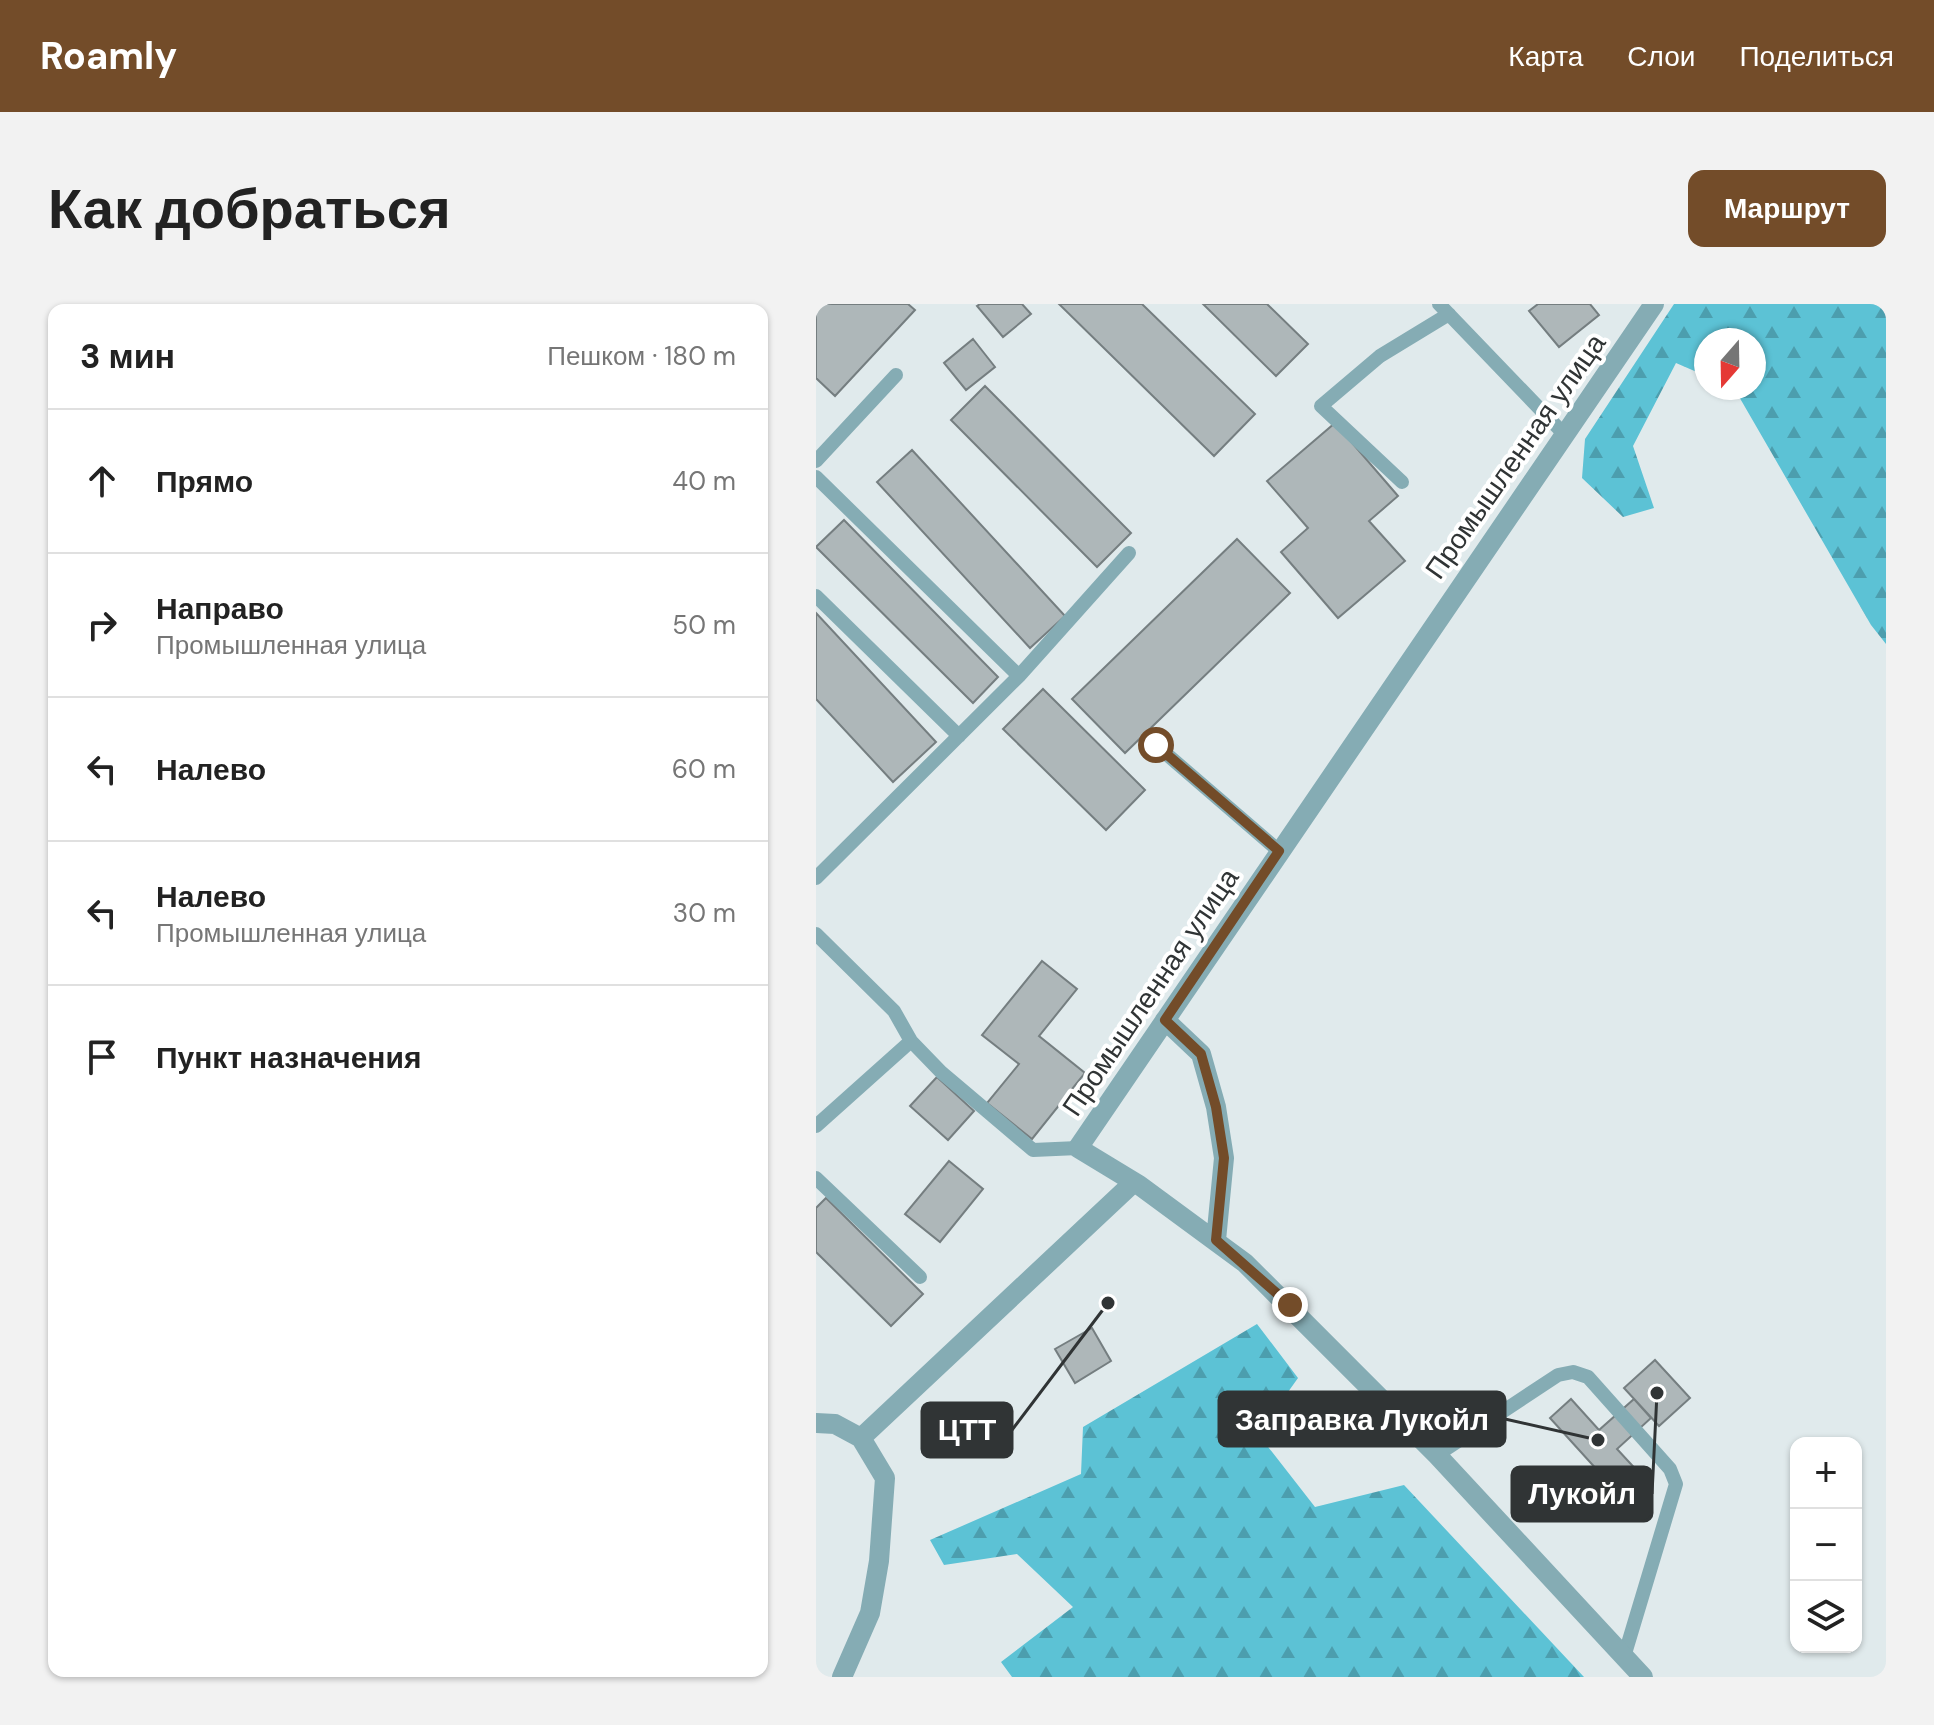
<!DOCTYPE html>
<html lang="ru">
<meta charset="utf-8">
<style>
:root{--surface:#fff;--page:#f2f2f2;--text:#222;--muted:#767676;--line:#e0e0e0;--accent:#734c29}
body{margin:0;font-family:"DM Sans",sans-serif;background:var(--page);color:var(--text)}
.controls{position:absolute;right:24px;bottom:24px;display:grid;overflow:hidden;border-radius:16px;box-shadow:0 2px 6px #0004}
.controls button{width:72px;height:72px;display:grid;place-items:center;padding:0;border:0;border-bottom:2px solid var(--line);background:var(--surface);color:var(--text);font:40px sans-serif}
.compass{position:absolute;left:878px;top:24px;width:72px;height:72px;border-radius:50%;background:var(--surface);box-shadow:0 2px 6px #0004;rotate:200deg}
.stop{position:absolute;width:24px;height:24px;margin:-18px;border:6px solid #734c29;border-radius:50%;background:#fff}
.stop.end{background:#734c29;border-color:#fff;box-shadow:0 2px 8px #0008}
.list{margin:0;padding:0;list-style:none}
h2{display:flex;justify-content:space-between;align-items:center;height:104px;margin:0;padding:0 32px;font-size:34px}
h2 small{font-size:26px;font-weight:400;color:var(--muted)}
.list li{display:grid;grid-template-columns:52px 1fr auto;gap:24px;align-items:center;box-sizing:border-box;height:144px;padding:0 32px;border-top:2px solid var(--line)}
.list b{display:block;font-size:30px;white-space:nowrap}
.list p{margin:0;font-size:26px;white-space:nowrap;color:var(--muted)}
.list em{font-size:26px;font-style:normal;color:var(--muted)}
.icon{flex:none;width:44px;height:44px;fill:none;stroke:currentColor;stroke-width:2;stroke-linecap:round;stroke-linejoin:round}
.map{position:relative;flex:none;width:1070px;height:1373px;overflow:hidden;border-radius:16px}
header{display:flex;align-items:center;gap:48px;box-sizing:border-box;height:112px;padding:0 40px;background:var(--accent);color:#fff}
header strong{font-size:38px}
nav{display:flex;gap:44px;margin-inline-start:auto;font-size:28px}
.intro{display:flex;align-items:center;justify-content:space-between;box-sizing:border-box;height:192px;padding:0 48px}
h1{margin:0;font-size:56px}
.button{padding:20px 36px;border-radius:16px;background:var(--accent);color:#fff;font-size:28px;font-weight:700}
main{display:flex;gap:48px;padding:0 48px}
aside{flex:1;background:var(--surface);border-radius:16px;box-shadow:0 2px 6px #0004}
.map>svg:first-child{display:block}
</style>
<header>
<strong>Roamly</strong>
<nav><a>Карта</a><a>Слои</a><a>Поделиться</a></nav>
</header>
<div class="intro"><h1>Как добраться</h1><a class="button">Маршрут</a></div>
<main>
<aside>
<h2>3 мин<small>Пешком · 180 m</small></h2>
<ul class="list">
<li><svg class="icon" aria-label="ahead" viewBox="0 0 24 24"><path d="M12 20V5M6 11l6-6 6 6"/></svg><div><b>Прямо</b></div><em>40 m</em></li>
<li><svg class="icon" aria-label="right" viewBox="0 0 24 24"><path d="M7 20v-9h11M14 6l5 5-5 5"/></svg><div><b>Направо</b><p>Промышленная улица</p></div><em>50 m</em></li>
<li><svg class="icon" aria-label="left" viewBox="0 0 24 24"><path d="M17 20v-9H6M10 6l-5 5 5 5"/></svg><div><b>Налево</b></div><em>60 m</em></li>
<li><svg class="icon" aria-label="left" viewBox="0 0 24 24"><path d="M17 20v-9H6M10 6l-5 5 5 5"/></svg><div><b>Налево</b><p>Промышленная улица</p></div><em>30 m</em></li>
<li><svg class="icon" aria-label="arrive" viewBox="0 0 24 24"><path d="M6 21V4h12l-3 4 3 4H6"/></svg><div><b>Пункт назначения</b></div></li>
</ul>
</aside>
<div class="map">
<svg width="1070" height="1373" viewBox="0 0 1070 1373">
<defs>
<pattern id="forest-firs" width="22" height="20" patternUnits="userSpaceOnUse" patternTransform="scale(2)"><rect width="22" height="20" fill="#5cc2d5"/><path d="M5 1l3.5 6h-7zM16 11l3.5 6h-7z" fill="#4c9eae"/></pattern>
</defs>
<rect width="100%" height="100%" fill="#e0eaec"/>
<!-- forest -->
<path fill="url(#forest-firs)" d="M858,0H1070V340L1055,321L918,84H938V36H890V72L860,59L817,142L838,204L807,213L766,174L769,135Z
M441,1020L482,1074L442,1130L499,1203L588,1181L768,1373H196L185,1358L257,1303L201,1250L128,1261L114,1236L265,1170L267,1123Z"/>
<!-- building -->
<path fill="#aeb7b9" stroke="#757e80" stroke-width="2" d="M0,0H92L99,6L19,92L0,74Z
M164,0H206L215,10L187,33L161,2Z
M243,0H326L439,110L398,152Z
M387,0H451L492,40L460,72Z
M722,0H774L783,11L743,43L713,7Z
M157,35L179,63L150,86L128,59Z
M169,82L315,229L281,263L135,116Z
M519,119L582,192L553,217L589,257L522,314L465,248L492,224L451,177Z
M96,146L249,312L214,344L61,178Z
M28,216L182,373L157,399L0,243Z
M421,235L474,289L309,449L256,395Z
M0,309L120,438L77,478L0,395Z
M227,385L329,486L290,526L187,425Z
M226,657L261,685L223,732L269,769L216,835L171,799L203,760L166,731Z
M121,773L158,807L132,836L94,802Z
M133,857L167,885L124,938L89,910Z
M10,894L107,990L75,1022L0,948V904Z
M276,1024L295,1057L259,1079L239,1045Z
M839,1056L874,1094L843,1122L808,1084Z
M755,1095L783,1126L818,1095L835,1114L801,1145L825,1171L803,1190L734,1114Z"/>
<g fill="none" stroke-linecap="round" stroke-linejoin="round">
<!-- lane -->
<path stroke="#85acb4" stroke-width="14" d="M623,0L747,129
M0,157L80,71
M0,173L203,372
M586,178L505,102L564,52L633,10
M0,292L143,432
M340,441L463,547
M0,574L203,372L313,249
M0,630L78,707L95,737L125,768L217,846L262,844
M0,822L95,737
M0,874L104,973
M621,1151L742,1071L757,1068L772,1073L854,1165L860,1180L808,1353"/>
<!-- street -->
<path stroke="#85acb4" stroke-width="20" d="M349,716L385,750L400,803L408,854L400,936
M0,1119L19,1120L45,1134
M45,1134L318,878
M26,1373L54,1309L63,1257L69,1174L45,1134
M827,1373L621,1151L429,959L323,881L262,844L838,0"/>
</g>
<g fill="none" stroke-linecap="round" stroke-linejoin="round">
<!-- route -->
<path stroke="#734c29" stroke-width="10" d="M340,441L463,547L349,716L385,750L400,803L408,854L400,936L474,1001"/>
</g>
<g text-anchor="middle" stroke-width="8" stroke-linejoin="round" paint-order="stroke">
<!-- street labels -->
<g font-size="28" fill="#303435" stroke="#fff">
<text transform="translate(699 152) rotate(-55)" y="10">Промышленная улица</text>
<text transform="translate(334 688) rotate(-56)" y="10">Промышленная улица</text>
</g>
</g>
<!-- callouts -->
<path fill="none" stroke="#303435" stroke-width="3" d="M782 1136L689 1115M292 999L196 1126M841 1089L836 1190"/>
<g fill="#303435" stroke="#fff" stroke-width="3">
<circle cx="782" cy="1136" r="8"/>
<circle cx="292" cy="999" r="8"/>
<circle cx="841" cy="1089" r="8"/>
</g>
<g fill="#303435" stroke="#303435" stroke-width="3">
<rect x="403" y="1088" width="286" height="54" rx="8"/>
<rect x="106" y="1099" width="90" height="54" rx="8"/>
<rect x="696" y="1163" width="140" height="54" rx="8"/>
</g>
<g font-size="30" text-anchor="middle" font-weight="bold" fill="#fff">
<text x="546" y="1126">Заправка Лукойл</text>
<text x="151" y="1136">ЦТТ</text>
<text x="766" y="1200">Лукойл</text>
</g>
</svg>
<div class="controls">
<button>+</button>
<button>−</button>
<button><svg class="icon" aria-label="layers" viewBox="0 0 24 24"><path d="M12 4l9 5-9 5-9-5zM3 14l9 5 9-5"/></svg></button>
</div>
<svg class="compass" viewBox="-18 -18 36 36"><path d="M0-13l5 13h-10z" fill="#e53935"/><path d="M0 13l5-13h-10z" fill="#767676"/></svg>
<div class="stop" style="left:340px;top:441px"></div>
<div class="stop end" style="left:474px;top:1001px"></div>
</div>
</main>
